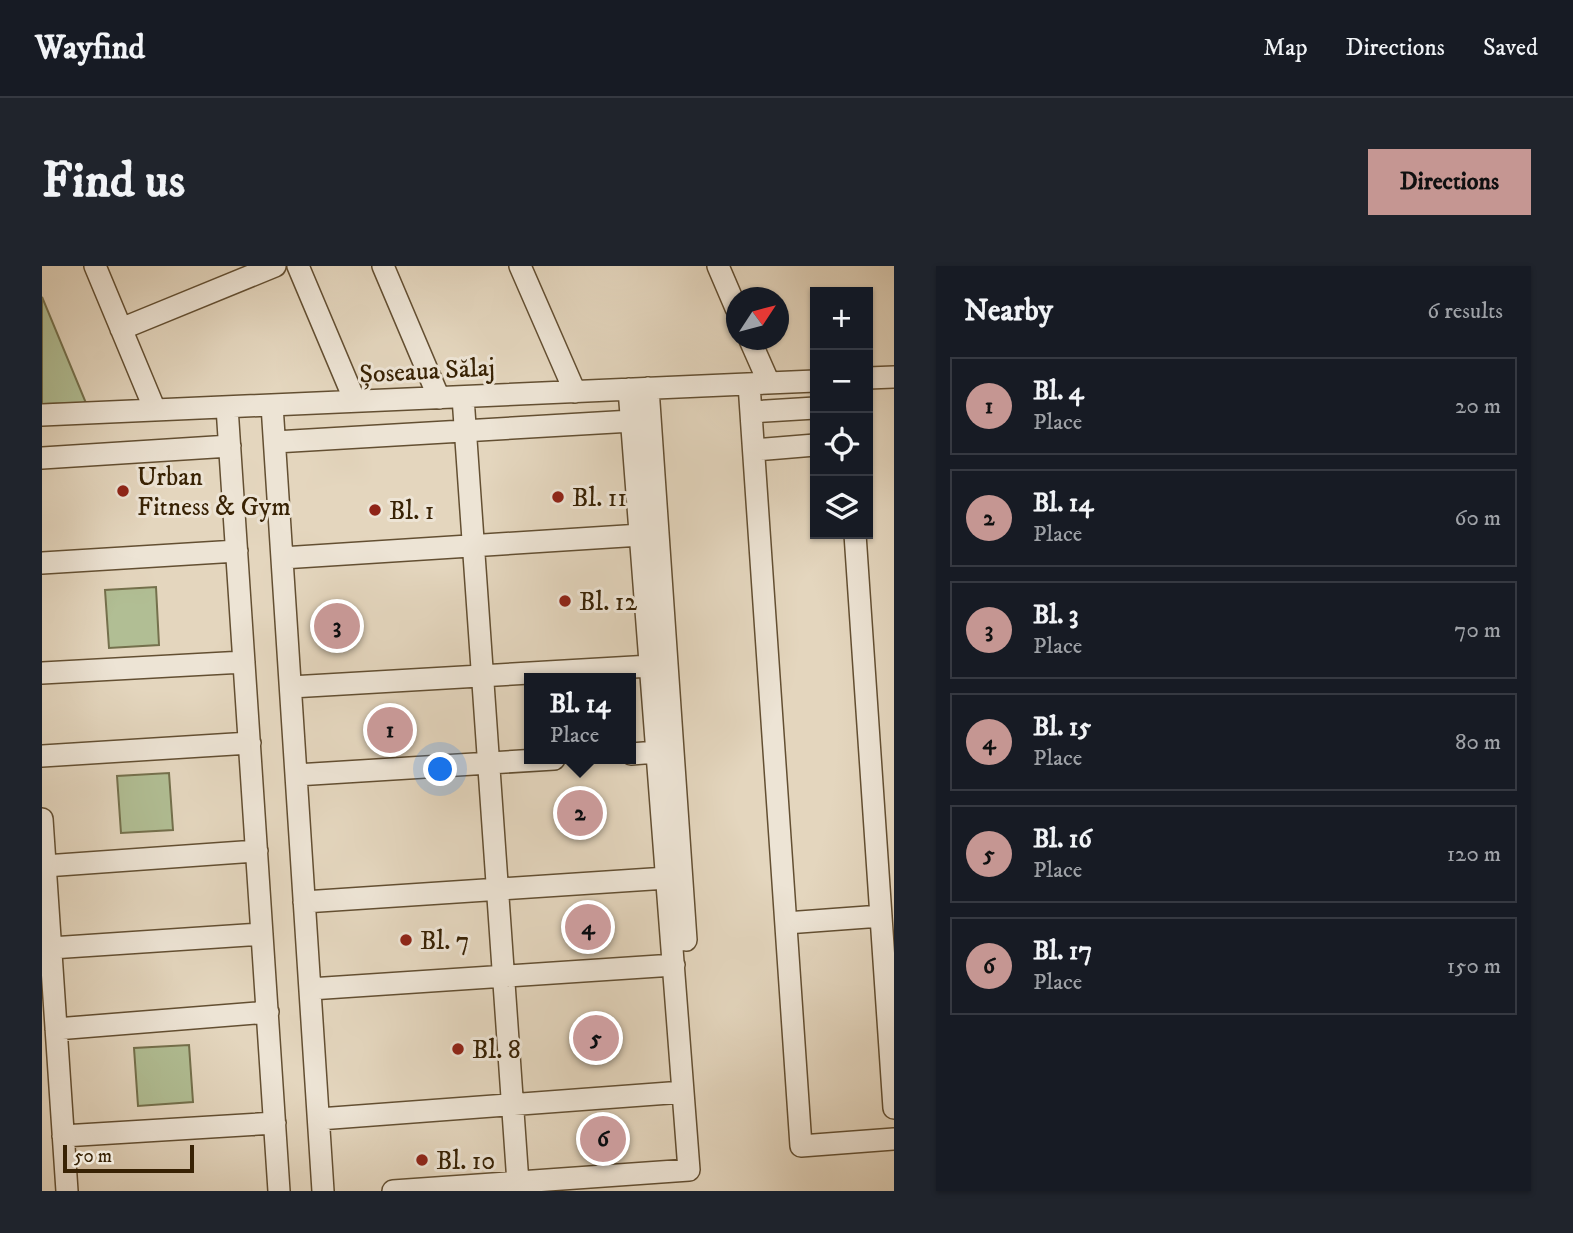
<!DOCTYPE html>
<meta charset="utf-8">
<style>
:root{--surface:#171b24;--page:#20242c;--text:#f1f3f6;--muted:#9ea1a6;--line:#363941;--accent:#c59692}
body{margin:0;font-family:"IM FELL DW Pica",serif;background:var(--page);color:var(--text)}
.controls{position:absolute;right:21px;top:21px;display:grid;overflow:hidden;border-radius:0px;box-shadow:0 2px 5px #0004}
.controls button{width:63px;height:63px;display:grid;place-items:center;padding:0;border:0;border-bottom:2px solid var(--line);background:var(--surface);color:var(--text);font:35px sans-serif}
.compass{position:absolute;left:684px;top:21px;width:63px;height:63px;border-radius:50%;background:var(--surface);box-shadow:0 2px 5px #0004;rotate:54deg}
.scale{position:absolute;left:21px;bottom:18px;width:131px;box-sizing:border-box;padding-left:7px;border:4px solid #382204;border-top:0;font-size:19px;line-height:24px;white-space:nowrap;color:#382204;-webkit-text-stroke:5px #ede4d5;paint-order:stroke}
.you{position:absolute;left:399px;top:504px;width:24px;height:24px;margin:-18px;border:5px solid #fff;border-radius:50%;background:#1a73e8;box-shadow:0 0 0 10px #1a73e833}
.badge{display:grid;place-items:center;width:46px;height:46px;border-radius:50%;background:var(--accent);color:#111;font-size:23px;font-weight:700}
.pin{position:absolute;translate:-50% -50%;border:4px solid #fff;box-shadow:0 2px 7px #0006}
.popup{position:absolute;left:482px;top:407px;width:112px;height:91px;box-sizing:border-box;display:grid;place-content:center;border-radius:0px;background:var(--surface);filter:drop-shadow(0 2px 5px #0005);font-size:23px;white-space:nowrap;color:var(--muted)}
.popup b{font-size:26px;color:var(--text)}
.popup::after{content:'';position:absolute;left:50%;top:100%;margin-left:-14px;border:14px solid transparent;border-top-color:var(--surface)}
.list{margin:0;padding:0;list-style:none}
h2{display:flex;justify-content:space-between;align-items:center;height:91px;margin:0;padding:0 28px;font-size:30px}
h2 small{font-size:23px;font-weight:400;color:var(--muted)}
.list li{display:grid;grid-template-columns:46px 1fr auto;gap:21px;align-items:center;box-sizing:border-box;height:98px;margin:0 14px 14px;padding:0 14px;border:2px solid var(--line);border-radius:0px}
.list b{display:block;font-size:26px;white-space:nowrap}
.list p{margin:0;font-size:23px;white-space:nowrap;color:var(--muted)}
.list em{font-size:23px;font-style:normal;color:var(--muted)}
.icon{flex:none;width:38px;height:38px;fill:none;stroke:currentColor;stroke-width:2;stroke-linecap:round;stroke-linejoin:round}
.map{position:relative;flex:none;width:852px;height:925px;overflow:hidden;border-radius:0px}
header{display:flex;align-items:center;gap:42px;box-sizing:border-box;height:98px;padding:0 35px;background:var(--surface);border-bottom:2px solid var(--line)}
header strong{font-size:33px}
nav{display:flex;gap:38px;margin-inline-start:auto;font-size:24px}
.intro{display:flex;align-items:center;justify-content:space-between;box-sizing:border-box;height:168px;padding:0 42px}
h1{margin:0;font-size:49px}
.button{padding:18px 32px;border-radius:0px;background:var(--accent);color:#111;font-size:24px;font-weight:700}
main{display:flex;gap:42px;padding:0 42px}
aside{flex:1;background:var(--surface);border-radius:0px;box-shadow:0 2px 5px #0004}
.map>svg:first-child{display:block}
</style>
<header>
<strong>Wayfind</strong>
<nav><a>Map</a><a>Directions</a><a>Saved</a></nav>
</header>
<div class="intro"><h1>Find us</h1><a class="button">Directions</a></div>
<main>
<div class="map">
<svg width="852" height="925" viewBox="0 0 852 925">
<rect width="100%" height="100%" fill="#e4d6be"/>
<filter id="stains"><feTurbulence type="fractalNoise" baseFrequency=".00286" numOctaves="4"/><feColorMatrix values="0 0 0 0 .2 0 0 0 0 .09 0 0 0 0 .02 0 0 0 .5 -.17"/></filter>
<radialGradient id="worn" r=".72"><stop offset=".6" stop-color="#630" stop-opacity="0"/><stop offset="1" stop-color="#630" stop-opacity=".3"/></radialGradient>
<!-- green -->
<path fill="#b1be94" stroke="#74704c" stroke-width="2" d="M0,31L44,137L0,138Z
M114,321L117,379L67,382L63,324Z
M127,507L131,564L79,567L75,510Z
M147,779L151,836L96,840L92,782Z"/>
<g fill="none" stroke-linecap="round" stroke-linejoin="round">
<!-- minor casing -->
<g stroke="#634f32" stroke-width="24">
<path id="minor" d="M53,0L113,144
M256,0L313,135
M341,0L397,132
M478,0L533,126
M676,0L694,42
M79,63L233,0
M708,74L727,117
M826,112L852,111
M707,118L759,880L852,873
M606,122L644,674
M421,131L476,917
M230,139L281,925
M185,141L237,925
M709,146L773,142
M0,149L773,115
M233,176L590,155
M712,184L773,179
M0,192L188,180
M813,268L852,842
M240,292L599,269
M0,297L195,285
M0,407L202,396
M249,421L609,400
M589,488L615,486
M0,490L208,477
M254,509L512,493
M0,553L25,925
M3,600L215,585
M262,636L625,612
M744,657L839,650
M9,682L220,668
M268,723L632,699
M14,763L226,746
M277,853L641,826
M21,870L233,857
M351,925L647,904L587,123"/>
</g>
<!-- minor -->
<use href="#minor" stroke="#ede4d5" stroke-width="21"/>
</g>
<!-- markers -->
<g fill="#8f2418" stroke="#ede4d5" stroke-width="2.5">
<circle cx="81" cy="225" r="7"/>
<circle cx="516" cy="231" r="7"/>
<circle cx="333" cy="244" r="7"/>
<circle cx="523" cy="335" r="7"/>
<circle cx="364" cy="674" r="7"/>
<circle cx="416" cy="783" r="7"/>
<circle cx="380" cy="894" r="7"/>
</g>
<g text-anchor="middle" stroke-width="6" stroke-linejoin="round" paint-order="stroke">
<!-- street labels -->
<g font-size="26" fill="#382204" stroke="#ede4d5">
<text transform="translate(385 104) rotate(-3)" y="9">Șoseaua Sălaj</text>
</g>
<!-- poi labels -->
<g font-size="26" fill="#382204" stroke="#ede4d5" text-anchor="start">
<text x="95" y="219">Urban<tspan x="95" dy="30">Fitness &amp; Gym</tspan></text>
<text x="530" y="240">Bl. 11</text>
<text x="347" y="253">Bl. 1</text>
<text x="537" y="344">Bl. 12</text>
<text x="378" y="683">Bl. 7</text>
<text x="430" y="792">Bl. 8</text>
<text x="394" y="903">Bl. 10</text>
</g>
</g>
<rect width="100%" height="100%" filter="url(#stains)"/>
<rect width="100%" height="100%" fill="url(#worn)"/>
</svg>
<div class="controls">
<button>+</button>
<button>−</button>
<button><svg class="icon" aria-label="locate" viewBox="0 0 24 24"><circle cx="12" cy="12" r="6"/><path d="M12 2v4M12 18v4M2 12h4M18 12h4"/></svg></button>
<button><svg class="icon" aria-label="layers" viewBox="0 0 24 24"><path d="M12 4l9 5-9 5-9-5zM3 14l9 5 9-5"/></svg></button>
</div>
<svg class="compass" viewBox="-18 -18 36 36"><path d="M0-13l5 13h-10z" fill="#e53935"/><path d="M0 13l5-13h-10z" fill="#9ea1a6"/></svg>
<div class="scale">50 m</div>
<div class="you"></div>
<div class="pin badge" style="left:348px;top:464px">1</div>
<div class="pin badge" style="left:538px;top:547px">2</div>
<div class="popup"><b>Bl. 14</b>Place</div>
<div class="pin badge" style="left:295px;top:360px">3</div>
<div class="pin badge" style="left:546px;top:661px">4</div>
<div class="pin badge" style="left:554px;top:772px">5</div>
<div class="pin badge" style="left:561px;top:873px">6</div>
</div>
<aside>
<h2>Nearby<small>6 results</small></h2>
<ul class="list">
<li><span class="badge">1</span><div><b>Bl. 4</b><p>Place</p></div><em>20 m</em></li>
<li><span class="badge">2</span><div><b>Bl. 14</b><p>Place</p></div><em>60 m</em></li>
<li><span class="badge">3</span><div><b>Bl. 3</b><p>Place</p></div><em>70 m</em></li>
<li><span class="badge">4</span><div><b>Bl. 15</b><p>Place</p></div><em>80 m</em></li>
<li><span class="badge">5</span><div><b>Bl. 16</b><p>Place</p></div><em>120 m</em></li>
<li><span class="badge">6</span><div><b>Bl. 17</b><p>Place</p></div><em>150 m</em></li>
</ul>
</aside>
</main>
